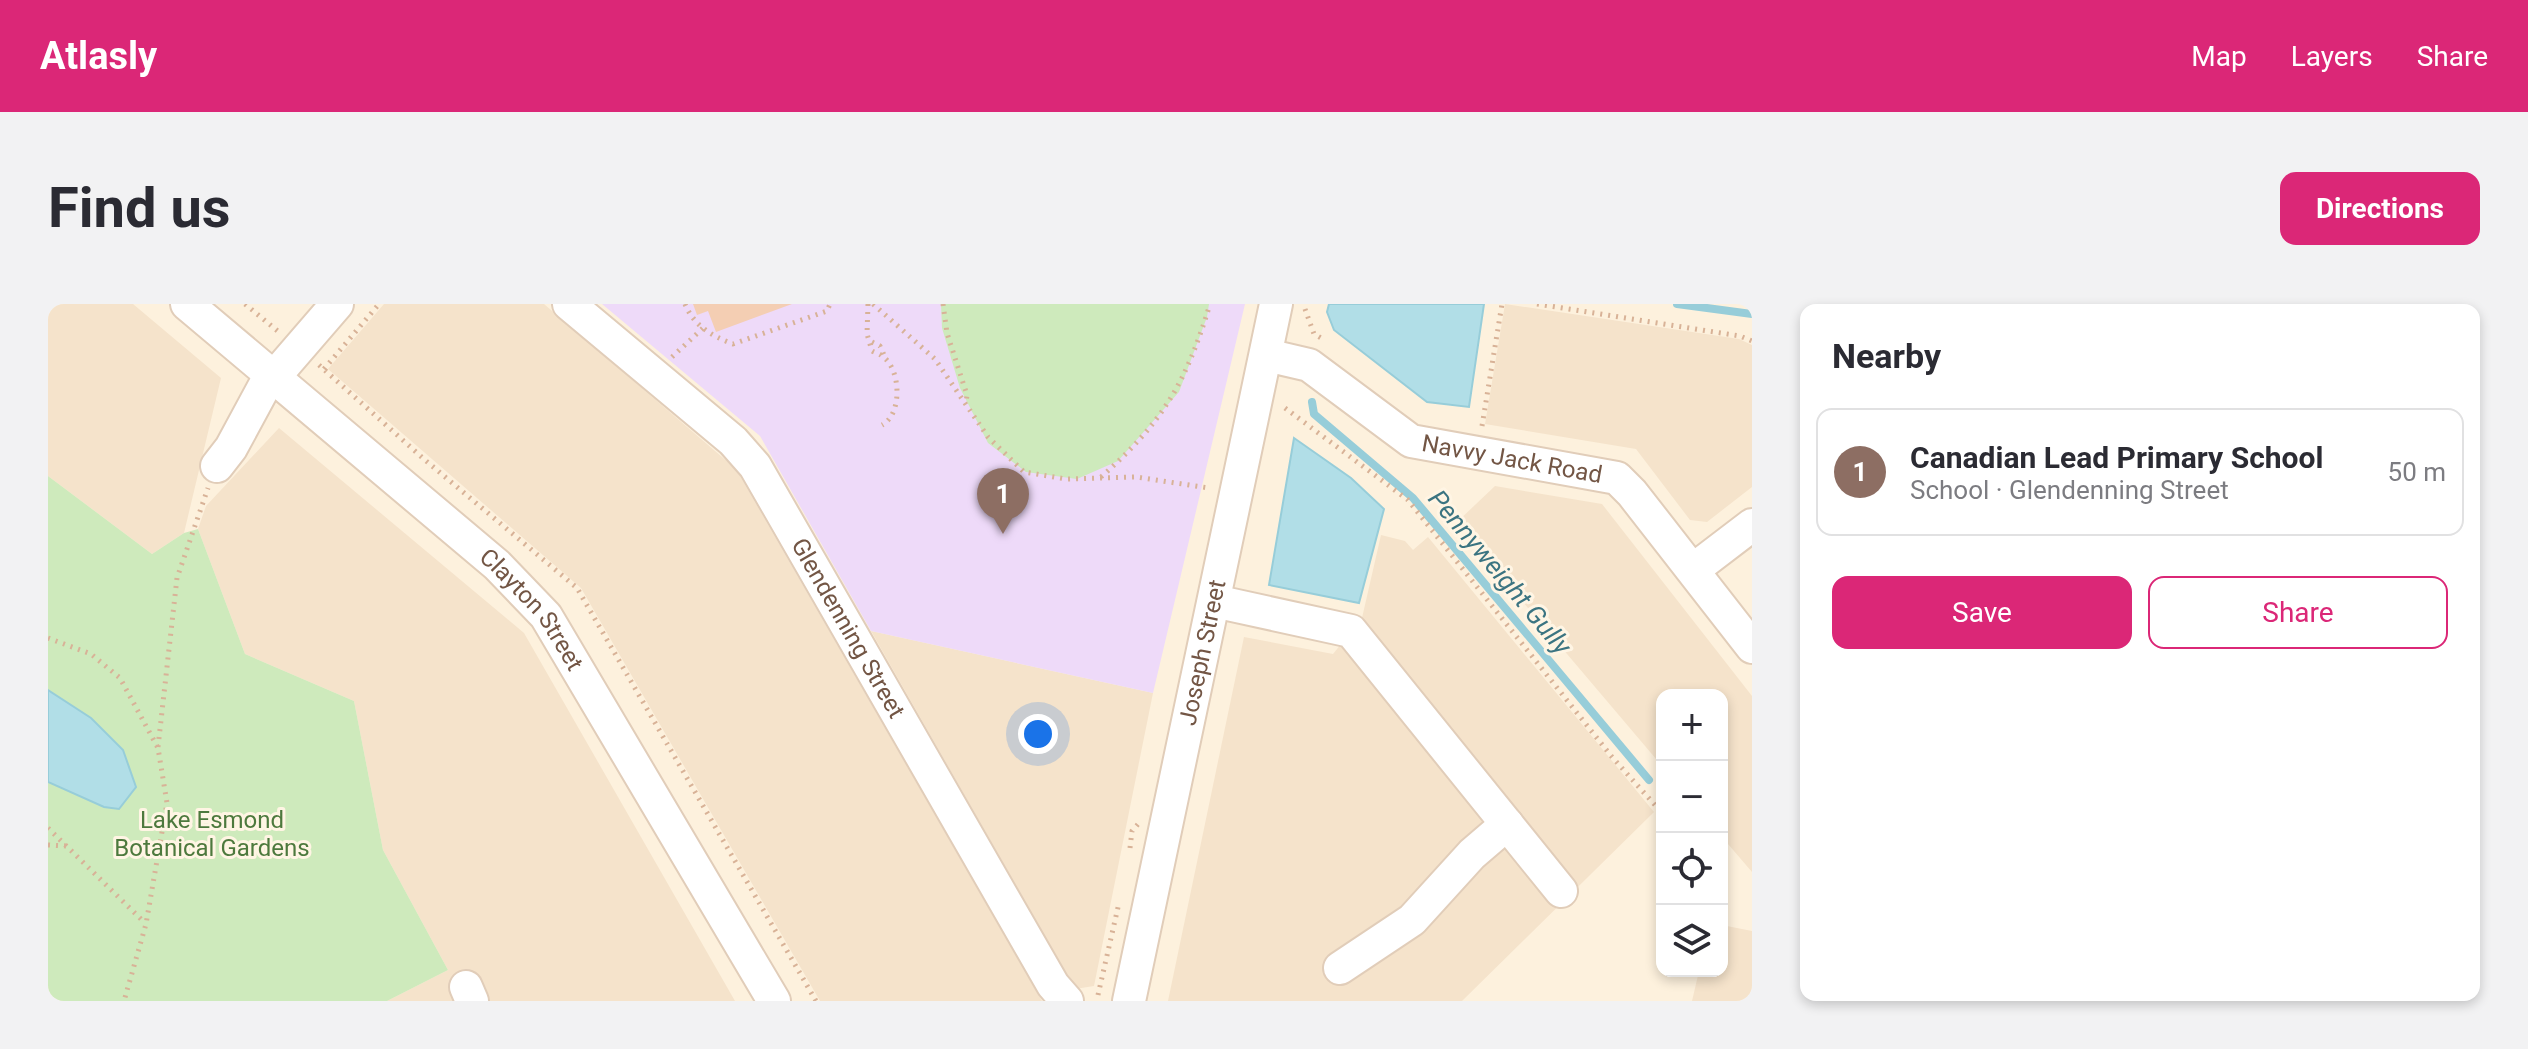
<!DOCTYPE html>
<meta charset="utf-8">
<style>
:root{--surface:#fff;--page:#f2f2f3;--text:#2b2b33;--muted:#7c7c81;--line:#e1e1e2;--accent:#db2777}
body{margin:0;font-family:Roboto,sans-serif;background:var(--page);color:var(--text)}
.controls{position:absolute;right:24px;bottom:24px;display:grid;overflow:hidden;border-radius:16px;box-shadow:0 4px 12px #0003}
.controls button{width:72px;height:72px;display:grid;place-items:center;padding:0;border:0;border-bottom:2px solid var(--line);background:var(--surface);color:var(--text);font:40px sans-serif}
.you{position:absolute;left:990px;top:430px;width:28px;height:28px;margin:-20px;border:6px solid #fff;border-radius:50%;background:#1a73e8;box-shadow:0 0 0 12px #1a73e833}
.badge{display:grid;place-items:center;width:52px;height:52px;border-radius:50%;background:var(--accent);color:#fff;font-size:26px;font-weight:700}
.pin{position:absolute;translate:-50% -66px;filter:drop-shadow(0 2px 4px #0008)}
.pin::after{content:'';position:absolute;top:42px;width:28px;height:24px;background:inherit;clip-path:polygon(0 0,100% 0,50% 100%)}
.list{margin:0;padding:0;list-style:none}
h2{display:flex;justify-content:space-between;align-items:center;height:104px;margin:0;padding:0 32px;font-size:34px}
h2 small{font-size:26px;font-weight:400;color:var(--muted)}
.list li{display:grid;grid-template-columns:52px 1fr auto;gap:24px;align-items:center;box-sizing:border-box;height:128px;margin:0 16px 16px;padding:0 16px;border:2px solid var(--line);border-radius:16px}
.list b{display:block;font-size:30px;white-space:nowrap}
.list p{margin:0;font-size:26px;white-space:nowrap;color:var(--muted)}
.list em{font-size:26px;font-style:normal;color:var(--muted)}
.actions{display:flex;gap:16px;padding:24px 32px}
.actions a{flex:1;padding:18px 0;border:2px solid var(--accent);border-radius:16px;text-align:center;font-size:28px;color:var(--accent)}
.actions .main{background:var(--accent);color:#fff}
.icon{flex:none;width:44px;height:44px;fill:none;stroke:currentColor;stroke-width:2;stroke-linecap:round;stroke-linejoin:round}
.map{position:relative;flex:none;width:1704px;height:697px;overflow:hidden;border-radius:16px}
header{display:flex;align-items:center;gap:48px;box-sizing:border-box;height:112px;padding:0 40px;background:var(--accent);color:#fff}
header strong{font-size:38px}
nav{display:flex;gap:44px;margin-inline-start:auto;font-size:28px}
.intro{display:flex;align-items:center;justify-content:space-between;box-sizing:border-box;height:192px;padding:0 48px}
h1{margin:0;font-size:56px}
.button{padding:20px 36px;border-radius:16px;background:var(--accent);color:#fff;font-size:28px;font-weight:700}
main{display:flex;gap:48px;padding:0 48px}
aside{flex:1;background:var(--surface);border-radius:16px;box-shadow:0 4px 12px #0003}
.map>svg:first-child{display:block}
</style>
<header>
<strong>Atlasly</strong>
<nav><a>Map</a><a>Layers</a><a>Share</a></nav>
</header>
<div class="intro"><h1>Find us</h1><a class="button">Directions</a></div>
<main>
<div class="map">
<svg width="1704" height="697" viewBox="0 0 1704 697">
<rect width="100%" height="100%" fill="#fdf1dd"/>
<!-- residential -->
<path fill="#f5e3cb" d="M0,0H85L173,74L136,229L104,250L0,172Z
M336,0H496L688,165L994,697H772L533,284L280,65Z
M1457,0L1691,35L1704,41V183L1659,218L1642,216L1588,145L1437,120Z
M231,124L476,329L687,697H339L400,666L335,546L306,397L197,350L150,225L158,202Z
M1447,182L1554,200L1704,392V568L1674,533V391H1614V462L1408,219Z
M1333,231L1357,237L1365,246L1380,233L1606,508L1414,697H1120L1196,333L1285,350L1314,314Z
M823,327L1105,389L1046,682L1027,685Z
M1674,621L1704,627V697H1644L1651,667H1674Z"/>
<!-- education -->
<path fill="#eedaf9" d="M554,0H1197L1105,389L823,327L712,132Z"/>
<!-- green -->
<path fill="#ceeabc" d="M893,0H1161L1159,13L1131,88L1070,157L1029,175L978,168L940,139L912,84L894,24Z
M0,172L104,250L136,229L150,225L197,350L306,397L335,546L400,666L339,697H0Z"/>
<!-- water -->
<path fill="#b1dee7" stroke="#97cdd9" stroke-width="2" d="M1281,0H1436L1421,103L1379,98L1286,26L1279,8Z
M1246,134L1303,174L1336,205L1311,299L1221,281Z
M0,386L43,414L75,446L88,483L71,505L56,503L0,478Z"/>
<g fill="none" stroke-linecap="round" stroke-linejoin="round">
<!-- stream -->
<path stroke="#97cdd9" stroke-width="8" d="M1629,0L1704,10
M1264,98L1266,110L1365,194L1601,476"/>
</g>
<!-- building -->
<path fill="#f4ceb3" d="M645,0H744L668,28L660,7L649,11Z"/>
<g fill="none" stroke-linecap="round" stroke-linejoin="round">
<!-- minor casing -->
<g stroke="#e1cdb9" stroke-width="36">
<g id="minor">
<path id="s1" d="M139,0L449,261L498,312L726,697"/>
<path id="s2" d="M521,0L685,137L707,162L1005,681L1019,697"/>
<path id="s3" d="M1218,51L1261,61L1363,137L1569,174L1584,189L1704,343"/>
<path d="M226,73L289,0"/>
<path d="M169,162L183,144L223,70"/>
<path d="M1645,266L1704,221"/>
<path d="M1166,297L1303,327L1513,587"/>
<path d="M1292,664L1364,616L1424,550L1459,520"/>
<path d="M418,683L424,697"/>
<path id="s4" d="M1081,697L1228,0"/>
</g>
</g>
<!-- path -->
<path stroke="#d8b297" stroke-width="5" stroke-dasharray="2 6" stroke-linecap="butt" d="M197,0L232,29
M637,0C646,22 664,32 685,40L779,7L782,0
M820,0L819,30L824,47C827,49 831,49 834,52C853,64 855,110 834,121
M825,0L887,55L940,133L976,168L1018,175L1088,173L1161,184
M895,0L899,29L919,91L918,99
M1489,0L1692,32L1704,37
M1257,5L1266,30L1273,34
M824,38L832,42L836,51
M624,53L655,24
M271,61L377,156L529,284L768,697
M276,65L331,0
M1237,104L1360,196L1564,453L1607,501
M1434,122L1454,0
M1053,173C1115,118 1138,79 1162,0
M0,334L43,350L72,374L110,444L119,499L98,620L76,697
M110,443L129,274L160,184
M0,524L97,619
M0,541L19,542
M1082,544L1084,527L1090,520
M1050,691L1071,599"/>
<!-- minor -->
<use href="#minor" stroke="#fff" stroke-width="32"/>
</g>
<g text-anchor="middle" stroke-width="6" stroke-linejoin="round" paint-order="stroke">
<!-- street labels -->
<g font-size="24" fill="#735645" stroke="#fff5e4">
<text dy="8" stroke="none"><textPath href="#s3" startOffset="274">Navvy Jack Road</textPath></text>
<text dy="8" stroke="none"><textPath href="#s1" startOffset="462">Clayton Street</textPath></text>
<text dy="8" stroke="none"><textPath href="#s2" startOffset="434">Glendenning Street</textPath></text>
<text dy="8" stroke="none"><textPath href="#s4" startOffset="356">Joseph Street</textPath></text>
</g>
<!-- park labels -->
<g font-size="24" fill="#4d793d" stroke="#fff5e4">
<text x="164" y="524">Lake Esmond<tspan x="164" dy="28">Botanical Gardens</tspan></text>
</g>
<!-- water labels -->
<g font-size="26" font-style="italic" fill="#3b7481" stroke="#fff5e4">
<text transform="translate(1452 268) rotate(50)" y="9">Pennyweight Gully</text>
</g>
</g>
</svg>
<div class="controls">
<button>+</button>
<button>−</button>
<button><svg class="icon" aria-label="locate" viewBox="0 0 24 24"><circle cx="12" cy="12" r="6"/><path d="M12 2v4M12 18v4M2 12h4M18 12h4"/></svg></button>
<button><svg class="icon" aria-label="layers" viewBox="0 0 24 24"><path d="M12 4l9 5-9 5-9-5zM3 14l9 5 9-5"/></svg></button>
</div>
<div class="you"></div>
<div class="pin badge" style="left:955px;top:230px;background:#8d6e63">1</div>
</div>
<aside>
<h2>Nearby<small></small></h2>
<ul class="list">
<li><span class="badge" style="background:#8d6e63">1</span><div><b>Canadian Lead Primary School</b><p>School · Glendenning Street</p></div><em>50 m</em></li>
</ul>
<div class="actions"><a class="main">Save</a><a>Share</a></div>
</aside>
</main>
